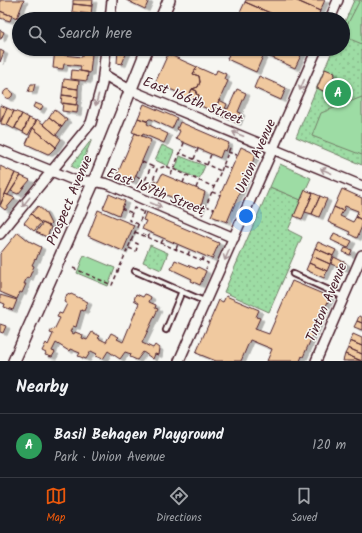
<!DOCTYPE html>
<meta charset="utf-8">
<style>
:root{--surface:#171b24;--page:#242831;--text:#f1f3f6;--muted:#9ea1a6;--line:#363941;--accent:#ea580c}
body{margin:0;font-family:Kalam,sans-serif;background:var(--page);color:var(--text)}
.you{position:absolute;left:246px;top:216px;width:14px;height:14px;margin:-10px;border:3px solid #fff;border-radius:50%;background:#1a73e8;box-shadow:0 0 0 6px #1a73e833}
.badge{display:grid;place-items:center;width:26px;height:26px;border-radius:50%;background:var(--accent);color:#fff;font-size:13px;font-weight:700}
.pin{position:absolute;translate:-50% -50%;border:2px solid #fff;box-shadow:0 1px 4px #0006}
.list{margin:0;padding:0;list-style:none}
h2{display:flex;justify-content:space-between;align-items:center;height:52px;margin:0;padding:0 16px;font-size:17px}
h2 small{font-size:13px;font-weight:400;color:var(--muted)}
.list li{display:grid;grid-template-columns:26px 1fr auto;gap:12px;align-items:center;box-sizing:border-box;height:64px;padding:0 16px;border-top:1px solid var(--line)}
.list b{display:block;font-size:15px;white-space:nowrap}
.list p{margin:0;font-size:13px;white-space:nowrap;color:var(--muted)}
.list em{font-size:13px;font-style:normal;color:var(--muted)}
.icon{flex:none;width:22px;height:22px;fill:none;stroke:currentColor;stroke-width:2;stroke-linecap:round;stroke-linejoin:round}
.map{position:relative;flex:none;width:362px;height:361px;overflow:hidden}
.search{position:absolute;background:var(--surface);box-shadow:0 1px 3px #0004;left:12px;right:12px;top:12px;height:44px;display:flex;align-items:center;gap:10px;box-sizing:border-box;padding:0 14px;border-radius:22px;color:var(--muted);font-size:15px}
.sheet{height:116px;background:var(--surface)}
nav{display:flex;justify-content:space-around;align-items:center;box-sizing:border-box;height:56px;border-top:1px solid var(--line);background:var(--surface);font-size:11px;color:var(--muted)}
nav a{display:grid;justify-items:center;gap:2px}
nav .on{color:var(--accent)}
.map>svg:first-child{display:block}
</style>
<div class="map">
<svg width="362" height="361" viewBox="0 0 362 361">
<defs>
<pattern id="green-dots" width="8" height="8" patternUnits="userSpaceOnUse"><rect width="8" height="8" fill="#9ddca4"/><path d="M2 2h.1M6 6h.1" fill="none" stroke="#89bc8d" stroke-width="1.8" stroke-linecap="round"/></pattern>
<filter id="shadow"><feDropShadow dx="4" dy="2.5" stdDeviation="0" flood-color="#0004"/></filter>
</defs>
<rect width="100%" height="100%" fill="#f6f6f2"/>
<filter id="ink" filterUnits="userSpaceOnUse"><feTurbulence type="fractalNoise" baseFrequency=".025" numOctaves="2"/><feDisplacementMap in="SourceGraphic" scale="8" xChannelSelector="R" yChannelSelector="G"/><feConvolveMatrix kernelMatrix="1 2 1 2 8 2 1 2 1" color-interpolation-filters="sRGB"/></filter>
<g filter="url(#ink)">
<!-- green -->
<path fill="url(#green-dots)" stroke="#747e68" d="M354,0H362V165L296,137L333,49H343V26Z
M92,139L79,170L71,166Z
M162,145L174,151L168,166L155,160Z
M180,156L205,166L199,179L175,169Z
M270,187L301,200L288,230L302,237L269,312L224,292Z
M150,245L168,253L161,270L143,262Z"/>
<!-- pitch -->
<path fill="#9ddca4" stroke="#747e68" d="M360,0H362V44L350,39L346,27Z
M362,97V155L312,136L321,113Z
M280,164L311,178L301,200L270,187Z
M84,255L115,268L108,286L77,273Z"/>
<!-- building -->
<path fill="#f0c99f" stroke="#4a1f2b" filter="url(#shadow)" d="M0,0H24L17,18L0,11Z
M73,0H93L92,6L73,4Z
M126,0H149L145,9Z
M246,0H295L320,11L317,19H284L245,2Z
M295,0H325L320,11Z
M245,2L284,19H237Z
M73,4L92,6L91,14L72,12Z
M0,11L12,16L10,21L0,18Z
M73,14L98,16V19H73Z
M0,30L4,32L1,39H0Z
M55,49L65,50L64,55L82,57L83,52L92,54L90,73L80,71L81,66L64,64L63,69L53,68Z
M61,49H93L92,54Z
M118,49H128L122,64L117,63Z
M231,49H298L303,51L295,68L264,54L256,72L227,59Z
M0,50L4,52L0,62Z
M168,54L197,67L193,74L199,76L200,82L198,87L192,89L187,99L178,95L179,93L163,86L159,90L156,88L155,83Z
M197,67L215,75L217,70L226,74L224,79L228,81L214,112L197,104L199,95L196,94L197,91L192,89L198,87L200,82L199,76L193,74Z
M325,69L335,73L331,83L340,87L336,97L317,88Z
M72,70L88,72L87,81L71,79Z
M259,76L286,88L281,100L254,88Z
M64,79L79,81L78,89L63,87Z
M31,84H35L33,92H28Z
M63,87L78,89V97L62,95Z
M192,89L197,91L196,94L199,95L197,104L187,100Z
M237,89L246,93L238,112L241,113L237,123L222,116L225,108L228,109Z
M3.5 94a4.5 4.5 0 1 1 9 0a4.5 4.5 0 1 1-9 0Z
M62,95L78,97L76,105L61,103Z
M219,100L227,104L222,116L214,112Z
M35,103L43,106L40,111L33,107Z
M63,103L78,105L77,113L62,111Z
M144,104L177,118L172,129L151,119H149L147,121L138,118Z
M0,105L7,108L0,122Z
M7,108L14,111L7,125L1,124V122Z
M54,109L67,120L62,127L49,117Z
M14,111L22,114L14,129L7,125Z
M22,114L29,118L23,132L15,128Z
M49,117L62,127L56,135L43,124Z
M29,118L36,121L28,135L23,132Z
M138,118L148,122L147,124L168,134L164,143L143,134L142,136L132,132Z
M37,119L61,139L56,147L33,128Z
M180,122L229,143L226,151L223,150L220,158L176,139L180,131L177,129Z
M33,128L56,147L50,153L48,154L26,144Z
M135,133L151,140L133,182L117,175Z
M241,147L256,154L227,222L211,216Z
M0,166L15,173L0,205Z
M15,173L21,175L8,195L5,194Z
M162,174L205,192L200,210L151,188L154,180L158,182Z
M21,176L30,180L18,194L11,191Z
M342,189L362,198V220L356,217L358,211L345,206L343,211L334,207Z
M305,190L313,193L302,219L294,216Z
M313,193L320,196L312,214L305,212Z
M5,194L15,198L5,210L0,206Z
M109,194L125,201L119,215L103,208Z
M320,196L327,199L319,217L312,214Z
M38,206L45,212L51,224L49,226L40,222L31,214Z
M334,207L343,211L340,216L353,222L356,217L362,220V226L357,238L349,234L350,232L328,222Z
M98,210L134,225L123,251L88,236Z
M146,212L219,243L212,259L142,229L146,221L143,220Z
M31,214L41,223L34,231L24,223Z
M43,223L51,227L47,237L36,232Z
M18,232L29,241L41,247L36,260L35,259L32,265L34,266L29,278L27,277L24,284H26L22,293L20,292L17,299L0,292V254Z
M334,233L352,241L348,248L331,240Z
M318,242L336,250L333,256L315,248Z
M315,248L333,256L330,264L312,256Z
M345,248L352,250L350,255L343,252Z
M312,256L330,264L327,271L309,263Z
M334,257L346,263L344,269L331,264Z
M175,260L197,269L198,267L206,271L200,285L191,281L192,279L171,269Z
M309,263L327,271L324,278L306,270Z
M292,281L330,297L303,357L302,356L300,361H267L272,349L250,340L241,361H216L196,353L219,300L223,302L226,296L259,310L256,317L260,318L255,329L269,334Z
M67,294L70,295L71,294L88,302L84,311L81,310L76,327L73,326L70,332L74,334L75,332L83,335L82,338L87,340L92,332L100,336L98,338L106,342L111,333L119,337L117,339L123,342L139,303L134,300L136,294L143,297L145,294L148,295L151,297L149,302L156,305L155,308L158,309L142,343L153,348L155,345L159,348L158,355L155,354L153,359L143,352L137,360L130,357L131,354L125,352L120,359L108,351L103,359L95,356L97,354L91,351L86,359L78,356L80,353L70,349L69,351L56,343L52,351L55,352L52,357L45,355L46,353L42,351L46,343L48,345L53,334L50,333L52,329L54,330L60,318L57,317L59,313L62,314L67,304L64,302Z
M0,295L17,300L13,310L4,307L5,304L0,302Z
M359,316L362,317V323L357,321Z
M357,321L362,323V330L354,327Z
M0,324L6,326L3,333L0,332Z
M353,334L362,338V346L350,341Z
M350,341L362,346V354L348,348Z
M348,348L362,354V361L345,354Z
M345,354L361,361H343Z"/>
<g fill="none" stroke-linecap="round" stroke-linejoin="round">
<!-- service casing -->
<g stroke="#4a1f2b" stroke-width="8">
<path id="service" d="M135,271L206,302
M293,274L344,297
M166,330L182,291"/>
</g>
<!-- minor casing -->
<g stroke="#4a1f2b" stroke-width="12">
<path id="minor" d="M110,19L112,0
M330,19L338,0
M103,74L130,90L362,186
M0,150L76,181H93L108,184L234,238
M0,234L91,123L102,84L106,49
M179,361L317,49
M316,361L362,255"/>
</g>
<!-- tertiary casing -->
<g stroke="#4a1f2b" stroke-width="14">
<path id="tertiary" d="M161,19L169,0
M14,361L97,174L147,49"/>
</g>
<!-- path -->
<path stroke="#4a1f2b" stroke-width="1.5" stroke-dasharray="4 3" stroke-linecap="butt" d="M228,152L237,155
M180,153L184,143
M194,159L198,149
M142,162L151,166
M207,165L211,154
M223,166L231,169
M221,171L231,145
M136,176L145,180
M183,183L186,175
M143,186L151,166L157,169
M196,188L199,181
M149,192L157,169L166,166L214,187L221,171L180,153L170,177
M212,192L220,195
M206,206L214,209
M121,208L132,213
M202,215L214,187
M138,224L129,220L134,208L143,212
M135,232L208,263L206,269
M148,238L150,232
M161,243L164,238
M129,248L136,251L138,244L131,241
M176,249L178,244
M188,255L190,249
M202,261L204,255
M73,268L112,285L145,209"/>
<!-- service -->
<use href="#service" stroke="#f6f6f2" stroke-width="4.5"/>
<!-- minor -->
<use href="#minor" stroke="#f6f6f2" stroke-width="9"/>
<!-- tertiary -->
<use href="#tertiary" stroke="#f6f6f2" stroke-width="11"/>
</g>
<!-- one-way arrows -->
<defs><path id="oneway-shaft" d="M-6 0H5M1.5-3L5.5 0L1.5 3" fill="none" stroke-width="1.6" stroke-linecap="round" stroke-linejoin="round"/></defs>
<g stroke="#a99598">
<use href="#oneway-shaft" transform="translate(302 85) rotate(113)"/>
<use href="#oneway-shaft" transform="translate(97 100) rotate(105)"/>
<use href="#oneway-shaft" transform="translate(238 134) rotate(-158)"/>
<use href="#oneway-shaft" transform="translate(326 171) rotate(-157)"/>
<use href="#oneway-shaft" transform="translate(26 202) rotate(129)"/>
<use href="#oneway-shaft" transform="translate(156 205) rotate(23)"/>
<use href="#oneway-shaft" transform="translate(227 255) rotate(114)"/>
</g>
</g>
<g text-anchor="middle" stroke-width="3" stroke-linejoin="round" paint-order="stroke">
<!-- street labels -->
<g font-size="14" fill="#4a1f2b" stroke="#f6f6f2">
<text transform="translate(193 100) rotate(22)" y="5">East 166th Street</text>
<text transform="translate(255 156) rotate(-66)" y="5">Union Avenue</text>
<text transform="translate(156 191) rotate(22)" y="5">East 167th Street</text>
<text transform="translate(69 200) rotate(-67)" y="5">Prospect Avenue</text>
<text transform="translate(326 302) rotate(-67)" y="5">Tinton Avenue</text>
</g>
</g>
</svg>
<div class="you"></div>
<div class="pin badge" style="left:338px;top:93px;background:#2e9e5b">A</div>
<div class="search"><svg class="icon" aria-label="search" viewBox="0 0 24 24"><circle cx="10" cy="10" r="6"/><path d="M15 15l6 6"/></svg>Search here</div>
</div>
<section class="sheet">
<h2>Nearby<small></small></h2>
<ul class="list">
<li><span class="badge" style="background:#2e9e5b">A</span><div><b>Basil Behagen Playground</b><p>Park · Union Avenue</p></div><em>120 m</em></li>
</ul>
</section>
<nav>
<a class="on"><svg class="icon" aria-label="map" viewBox="0 0 24 24"><path d="M3 6l6-2 6 2 6-2v14l-6 2-6-2-6 2zM9 4v14M15 6v14"/></svg>Map</a>
<a><svg class="icon" aria-label="directions" viewBox="0 0 24 24"><path d="M12 3l9 9-9 9-9-9zM9 14v-3h6M13 9l2 2-2 2"/></svg>Directions</a>
<a><svg class="icon" aria-label="saved" viewBox="0 0 24 24"><path d="M7 4h10v16l-5-4-5 4z"/></svg>Saved</a>
</nav>
